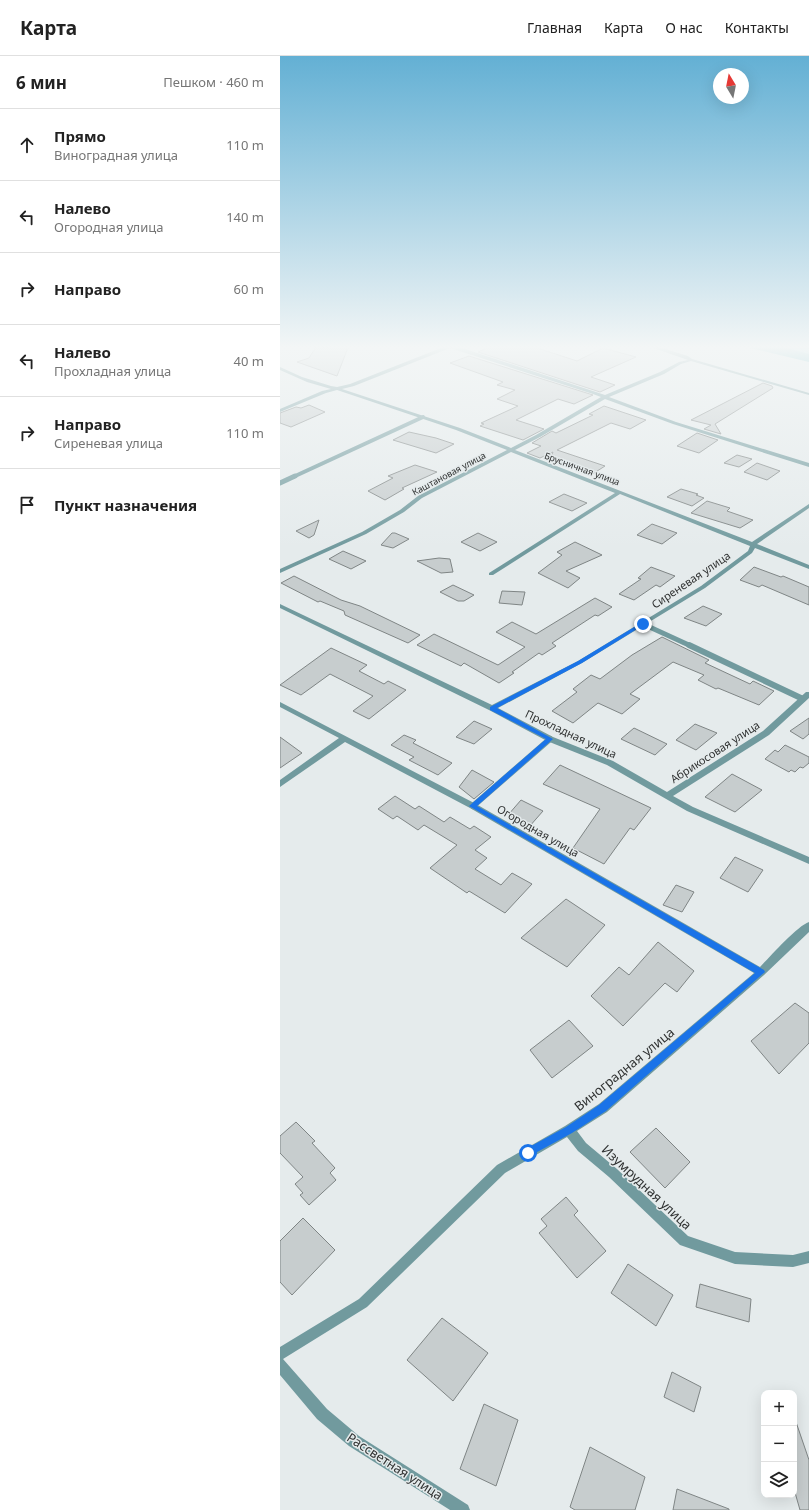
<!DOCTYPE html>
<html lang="ru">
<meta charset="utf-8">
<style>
:root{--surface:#fff;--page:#f2f2f2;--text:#222;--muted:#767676;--line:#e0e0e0}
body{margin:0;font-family:"Noto Sans",sans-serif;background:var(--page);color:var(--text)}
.controls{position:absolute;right:12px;bottom:12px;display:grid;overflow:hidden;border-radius:8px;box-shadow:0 4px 16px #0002}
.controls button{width:36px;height:36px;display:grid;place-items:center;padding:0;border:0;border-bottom:1px solid var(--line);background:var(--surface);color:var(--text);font:20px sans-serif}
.compass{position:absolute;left:433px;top:12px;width:36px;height:36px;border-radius:50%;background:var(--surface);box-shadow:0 4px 16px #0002;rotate:350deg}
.stop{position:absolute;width:12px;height:12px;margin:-9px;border:3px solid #1a73e8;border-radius:50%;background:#fff}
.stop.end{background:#1a73e8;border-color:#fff;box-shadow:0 1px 4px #0008}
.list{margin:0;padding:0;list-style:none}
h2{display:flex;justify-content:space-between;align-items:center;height:52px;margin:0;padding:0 16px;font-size:17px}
h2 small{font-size:13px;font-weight:400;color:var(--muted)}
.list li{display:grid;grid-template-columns:26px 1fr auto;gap:12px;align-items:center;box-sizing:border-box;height:72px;padding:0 16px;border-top:1px solid var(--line)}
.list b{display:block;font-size:15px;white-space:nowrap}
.list p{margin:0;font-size:13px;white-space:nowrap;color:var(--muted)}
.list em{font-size:13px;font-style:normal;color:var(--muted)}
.icon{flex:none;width:22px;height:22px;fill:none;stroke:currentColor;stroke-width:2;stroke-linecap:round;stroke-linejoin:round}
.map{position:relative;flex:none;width:529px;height:1454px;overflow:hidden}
header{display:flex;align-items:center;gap:24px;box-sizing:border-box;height:56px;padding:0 20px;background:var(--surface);border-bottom:1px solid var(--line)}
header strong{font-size:19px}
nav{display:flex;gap:22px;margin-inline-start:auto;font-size:14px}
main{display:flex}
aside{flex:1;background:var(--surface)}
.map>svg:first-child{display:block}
</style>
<header>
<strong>Карта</strong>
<nav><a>Главная</a><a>Карта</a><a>О нас</a><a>Контакты</a></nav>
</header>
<main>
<aside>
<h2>6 мин<small>Пешком · 460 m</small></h2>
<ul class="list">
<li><svg class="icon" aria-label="ahead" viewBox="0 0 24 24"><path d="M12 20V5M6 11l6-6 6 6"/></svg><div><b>Прямо</b><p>Виноградная улица</p></div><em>110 m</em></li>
<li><svg class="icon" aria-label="left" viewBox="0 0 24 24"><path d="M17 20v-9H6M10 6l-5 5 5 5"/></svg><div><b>Налево</b><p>Огородная улица</p></div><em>140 m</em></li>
<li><svg class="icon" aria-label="right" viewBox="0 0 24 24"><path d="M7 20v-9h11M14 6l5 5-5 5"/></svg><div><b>Направо</b></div><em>60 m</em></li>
<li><svg class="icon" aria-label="left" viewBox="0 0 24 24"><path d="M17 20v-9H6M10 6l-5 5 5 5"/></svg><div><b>Налево</b><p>Прохладная улица</p></div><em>40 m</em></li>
<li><svg class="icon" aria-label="right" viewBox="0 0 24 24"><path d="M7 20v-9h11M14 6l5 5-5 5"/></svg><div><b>Направо</b><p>Сиреневая улица</p></div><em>110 m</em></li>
<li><svg class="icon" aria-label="arrive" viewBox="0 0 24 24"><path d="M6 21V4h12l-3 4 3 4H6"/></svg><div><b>Пункт назначения</b></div></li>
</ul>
</aside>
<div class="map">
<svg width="529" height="1454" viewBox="0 0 529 1454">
<rect width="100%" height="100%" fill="#e5ebec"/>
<!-- green -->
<path fill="#81dce6" d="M485,289H529V300Z"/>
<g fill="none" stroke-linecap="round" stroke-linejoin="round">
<!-- river -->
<path fill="#3cabb6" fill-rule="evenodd" d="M468,289H494L529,298V306L470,292Z"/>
</g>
<!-- building -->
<path fill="#c7cdce" stroke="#7f8585" d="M55,289H69L57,320L17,306L29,302L36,291L54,292Z
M214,289H248L297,305L323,292L356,301L311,321L335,329L320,336L198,296Z
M189,300L313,339L294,348L278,343L236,364L264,373L243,384L200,370L204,368L201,367L238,350L217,343L235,334L217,329L223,326L170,307Z
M483,327L492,330L493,332L435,368L441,378L424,373L431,369L411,364Z
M29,349L45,356L11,371L0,367V357L16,351L21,352Z
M324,350L366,364L350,373L331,367L277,394L325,410L311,419L270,403L273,396L260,402L247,397L261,390L252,387L272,375L276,377L313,359L309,358Z
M129,376L156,382L174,388L156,397L113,384Z
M417,377L438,384L419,397L397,390Z
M457,399L472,403L459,411L444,407Z
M477,407L500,415L487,424L464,416Z
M135,409L157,416L122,432L124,433L105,444L88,435L113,422L108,420Z
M401,433L418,438L416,439L424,442L412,450L387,441Z
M284,438L307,447L292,455L269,446Z
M427,445L450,452L447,455L473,464L460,472L411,457Z
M39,464L34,479L29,482L16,475Z
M372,468L397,477L382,488L357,479Z
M112,477H115L129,483L113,492L101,489Z
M198,477L217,486L200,495L181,486Z
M295,486L322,499L286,515L300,522L288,532L258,517L282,499L277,496Z
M63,495L86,505L71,513L49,503Z
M159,502L170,503L173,516L161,517L137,505Z
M371,511L395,520L380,531L376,529L354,544L339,538L361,523L358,522Z
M474,511L501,521L503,520L529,531V549L482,529L479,531L460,524Z
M14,520L61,544L80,550L140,579L128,587L65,559L64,555L40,545L38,546L1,527Z
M173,529L194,539L184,545H178L160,536Z
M222,535L245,536L242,549L219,547Z
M315,542L332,551L318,560L315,559L272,587L276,590L262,599L259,597L232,616L234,617L219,627L184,607L181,610L137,589L154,578L218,609L245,591L216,576L232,566L256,578Z
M423,550L442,558L426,570L404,562Z
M382,581L429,604L425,607L470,628L473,625L494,635L479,649L438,632L436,633L418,624L424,619L393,606L350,638L360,643L342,658L318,647L293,667L272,655L297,636L293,633L311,619L320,623L352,599Z
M51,592L87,609L79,615L104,628L108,625L126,634L89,663L73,655L93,640L50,618L21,639L0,629Z
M529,662V678L523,683L510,675Z
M194,665L212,673L194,688L176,681Z
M415,668L437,677L416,694L396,684Z
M354,672L387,688L375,699L341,683Z
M124,679L136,684L133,687L172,707L158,719L129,704L134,701L111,689Z
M0,681L22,697L0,712Z
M505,689L529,701V707L523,712L520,711L515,716L511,714L509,716L485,703L495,694L498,696Z
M280,709L371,752L354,774L350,772L324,808L293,792L320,753L263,728Z
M192,714L214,726L194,743L179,731Z
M452,718L482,734L455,756L425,741Z
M115,740L135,753L139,750L164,766L170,761L190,773L194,770L211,781L195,794L207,802L195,813L221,829L232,817L252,828L225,857L189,835L187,837L150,812L177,789L144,769L138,774L117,760L113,763L98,753Z
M241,744L263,755L249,771L228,759Z
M455,801L483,814L468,836L440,822Z
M396,829L414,836L402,856L383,849Z
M286,843L325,869L287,911L241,882Z
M378,886L414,915L397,936L385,927L343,970L311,940L339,911L349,919Z
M515,947L529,957V987L499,1018L471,985Z
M289,964L313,990L272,1022L250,994Z
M16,1066L35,1085L32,1087L55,1112L50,1117L56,1124L29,1149L20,1139L23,1137L15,1128L23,1121L0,1097V1080Z
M376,1072L410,1106L385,1132L350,1096Z
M286,1141L298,1155L294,1159L326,1195L297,1222L259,1177L267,1170L261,1163Z
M23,1162L55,1194L12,1239L0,1226V1185Z
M348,1208L393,1239L376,1270L331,1237Z
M420,1228L471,1243L469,1266L416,1251Z
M162,1262L208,1297L173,1345L127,1304Z
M392,1316L421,1331L414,1356L384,1341Z
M204,1348L238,1364L216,1430L180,1413Z
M516,1366L529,1404V1454H520L514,1433V1367Z
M310,1391L365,1421L355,1454H295L290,1451Z
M397,1433L449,1453V1454H393Z"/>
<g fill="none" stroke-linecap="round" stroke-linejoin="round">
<!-- service-far2 -->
<path stroke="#719a9e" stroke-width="4" d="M13,421L143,361"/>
<!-- service-far1 -->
<path stroke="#719a9e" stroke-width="5" d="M0,427L15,420
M363,568L411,590"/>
<!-- service -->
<path stroke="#719a9e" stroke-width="6" d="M409,589L523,643
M193,750L270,683"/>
<!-- minor -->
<path fill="#719a9e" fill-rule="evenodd" d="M164,289H173L325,339L380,316L399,306L408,304L365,289H372L408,300L412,303L529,337V339L411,305L401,308L384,318L329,341L396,366L529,407V411L393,368L325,343L260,381L235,394L472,486L529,448V452L477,488L529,509V513L475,492L472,497L425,532L302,607L218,652L273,681L333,705L387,736L483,675L526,636H529V642L489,679L393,740L413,751L529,801V808L407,755L327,709L267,685L209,654L0,552V548L2,549L212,649L298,605L421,530L468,495L470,490L340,438L213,519H209V517L335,437L231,396L142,442L124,456L86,478L0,517V513L82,476L120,454L138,440L227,394L176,374L57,334L46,337L0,356V353L42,335L51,333L27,326L0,314V311L22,321L51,330L57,331L70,328L166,290ZM170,292L313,338L321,341L256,379L231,392L180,372L62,333L74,330Z
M0,646L196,748L480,911C490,901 517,870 529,866V876L484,919L327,1056L297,1075L306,1087L337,1113L408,1180L455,1196L513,1199L529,1195V1207L513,1211L455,1208L400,1189L329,1121L298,1095L287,1081L225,1117L87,1251L3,1303L47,1353L79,1380L188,1449L190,1454H170L69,1390L37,1363L0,1319V1291L79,1243L217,1109L285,1070L319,1048L474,917L190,752L65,686L0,731V724L59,682L0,651Z"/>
</g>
<!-- sky -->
<linearGradient id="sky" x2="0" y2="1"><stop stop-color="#63b0d4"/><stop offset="0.59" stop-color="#f3f6f6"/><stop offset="1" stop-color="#f3f6f6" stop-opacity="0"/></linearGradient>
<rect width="529" height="493" fill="url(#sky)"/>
<!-- route -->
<path fill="#1a73e8" d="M361,567L365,568L302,607L217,652L273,683L197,750L484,914L485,916L326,1055L292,1077L248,1101L244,1100L243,1097L244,1094L286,1071L319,1049L475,917L189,750L266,683L210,654V651L298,605Z"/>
<g text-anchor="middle" stroke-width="3" stroke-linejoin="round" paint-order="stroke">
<!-- far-street labels -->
<g font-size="9" fill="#303232" stroke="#e5ebec">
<text transform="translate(302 413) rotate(20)" y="3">Брусничная улица</text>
<text transform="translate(169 418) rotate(-28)" y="3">Каштановая улица</text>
</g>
<!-- street labels -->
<g font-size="11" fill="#303232" stroke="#e5ebec">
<text transform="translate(411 524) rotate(-34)" y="4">Сиреневая улица</text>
<text transform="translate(291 678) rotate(25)" y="4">Прохладная улица</text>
<text transform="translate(435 696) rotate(-33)" y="4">Абрикосовая улица</text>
<text transform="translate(258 775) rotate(30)" y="4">Огородная улица</text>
</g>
<!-- near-street labels -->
<g font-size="13" fill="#303232" stroke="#e5ebec">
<text transform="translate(344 1013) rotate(-39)" y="5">Виноградная улица</text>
<text transform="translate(367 1131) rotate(43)" y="5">Изумрудная улица</text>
<text transform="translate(115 1410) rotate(33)" y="5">Рассветная улица</text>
</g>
</g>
</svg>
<div class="controls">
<button>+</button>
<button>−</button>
<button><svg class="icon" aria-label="layers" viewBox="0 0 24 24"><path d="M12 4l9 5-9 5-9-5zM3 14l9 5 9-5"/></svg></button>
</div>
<svg class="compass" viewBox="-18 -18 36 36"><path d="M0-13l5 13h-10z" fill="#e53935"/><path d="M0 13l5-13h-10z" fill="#767676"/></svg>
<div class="stop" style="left:248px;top:1097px"></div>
<div class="stop end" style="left:363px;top:568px"></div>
</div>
</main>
